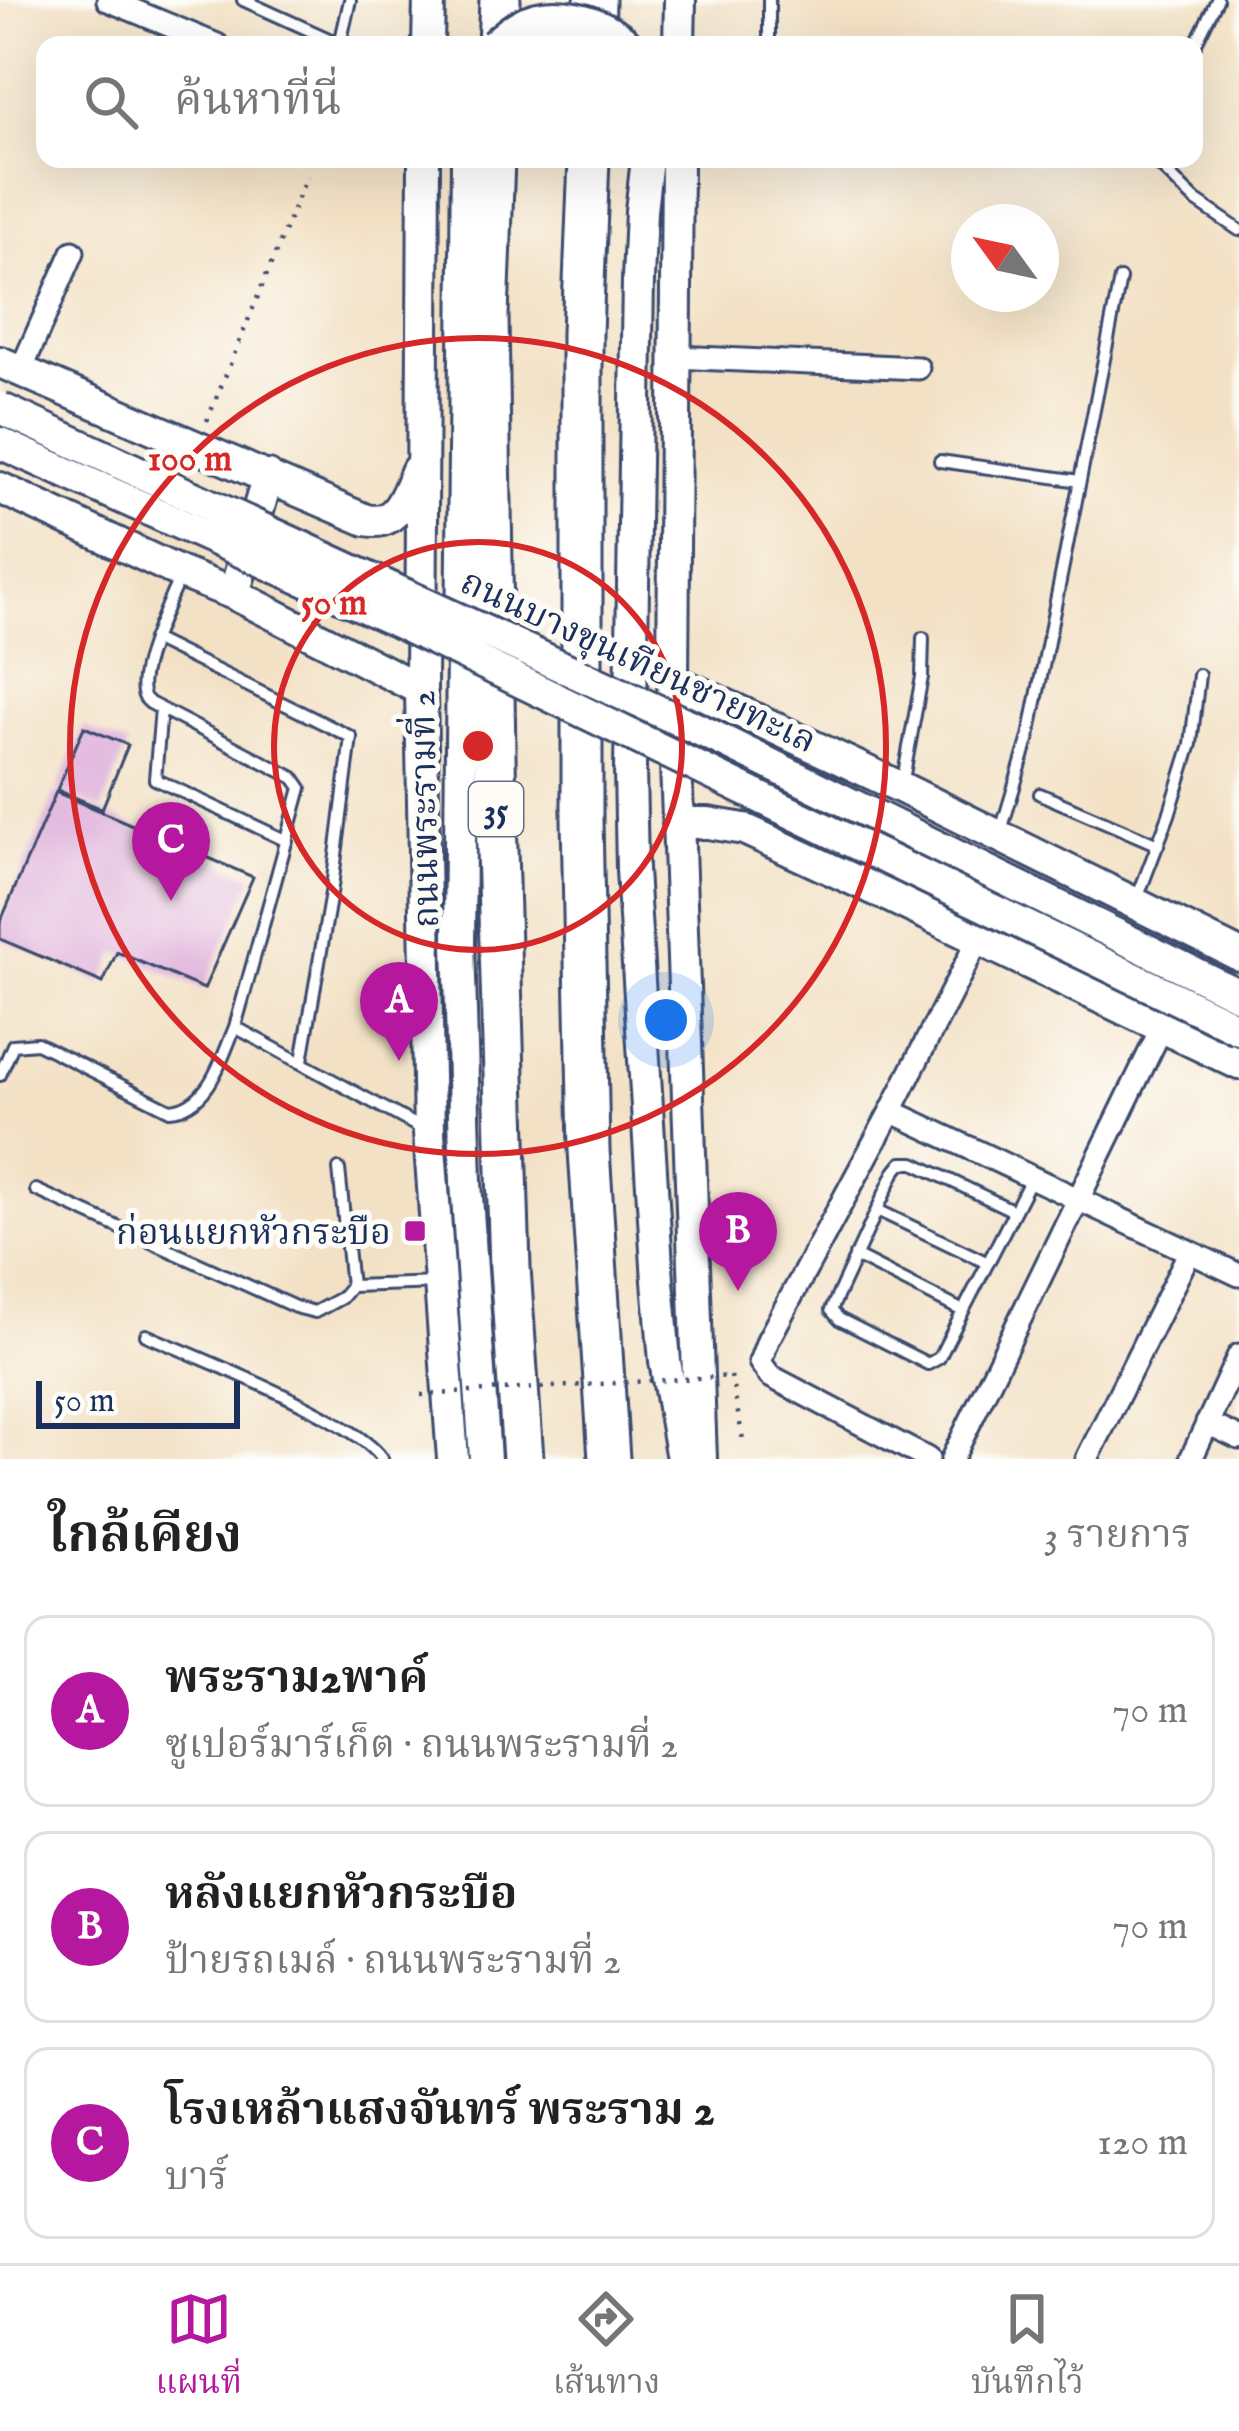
<!DOCTYPE html>
<html lang="th">
<meta charset="utf-8">
<style>
:root{--surface:#fff;--page:#f6f6f6;--text:#222;--muted:#767676;--line:#e0e0e0;--accent:#b5179e}
body{margin:0;font-family:"IM FELL English","Noto Serif Thai",serif;background:var(--page);color:var(--text)}
.compass{position:absolute;left:951px;top:204px;width:108px;height:108px;border-radius:50%;background:var(--surface);box-shadow:0 12px 48px #0002;rotate:303deg}
.scale{position:absolute;left:36px;bottom:30px;width:204px;box-sizing:border-box;padding-left:12px;border:6px solid #1b2f5e;border-top:0;font-size:33px;line-height:42px;white-space:nowrap;color:#1b2f5e;-webkit-text-stroke:9px #fdfcf7;paint-order:stroke}
.you{position:absolute;left:666px;top:1020px;width:42px;height:42px;margin:-30px;border:9px solid #fff;border-radius:50%;background:#1a73e8;box-shadow:0 0 0 18px #1a73e833}
.badge{display:grid;place-items:center;width:78px;height:78px;border-radius:50%;background:var(--accent);color:#fff;font-size:39px;font-weight:700}
.pin{position:absolute;translate:-50% -99px;filter:drop-shadow(0 3px 6px #0008)}
.pin::after{content:'';position:absolute;top:63px;width:42px;height:36px;background:inherit;clip-path:polygon(0 0,100% 0,50% 100%)}
.list{margin:0;padding:0;list-style:none}
h2{display:flex;justify-content:space-between;align-items:center;height:156px;margin:0;padding:0 48px;font-size:51px}
h2 small{font-size:39px;font-weight:400;color:var(--muted)}
.list li{display:grid;grid-template-columns:78px 1fr auto;gap:36px;align-items:center;box-sizing:border-box;height:192px;margin:0 24px 24px;padding:0 24px;border:3px solid var(--line);border-radius:24px}
.list b{display:block;font-size:45px;white-space:nowrap}
.list p{margin:0;font-size:39px;white-space:nowrap;color:var(--muted)}
.list em{font-size:39px;font-style:normal;color:var(--muted)}
.icon{flex:none;width:66px;height:66px;fill:none;stroke:currentColor;stroke-width:2;stroke-linecap:round;stroke-linejoin:round}
.map{position:relative;flex:none;width:1239px;height:1459px;overflow:hidden}
.search{position:absolute;background:var(--surface);box-shadow:0 12px 48px #0002;left:36px;right:36px;top:36px;height:132px;display:flex;align-items:center;gap:30px;box-sizing:border-box;padding:0 42px;border-radius:24px;color:var(--muted);font-size:45px}
.sheet{height:804px;background:var(--surface)}
nav{display:flex;justify-content:space-around;align-items:center;box-sizing:border-box;height:168px;border-top:3px solid var(--line);background:var(--surface);font-size:33px;color:var(--muted)}
nav a{display:grid;justify-items:center;gap:6px}
nav .on{color:var(--accent)}
.map>svg:first-child{display:block}
</style>
<div class="map">
<svg width="1239" height="1459" viewBox="0 0 1239 1459">
<rect width="100%" height="100%" fill="#fdfcf7"/>
<filter id="ink" filterUnits="userSpaceOnUse"><feTurbulence type="fractalNoise" baseFrequency=".00833" numOctaves="2"/><feDisplacementMap in="SourceGraphic" scale="24" xChannelSelector="R" yChannelSelector="G"/><feConvolveMatrix kernelMatrix="1 2 1 2 8 2 1 2 1" color-interpolation-filters="sRGB"/></filter>
<filter id="wash" filterUnits="userSpaceOnUse"><feTurbulence type="fractalNoise" baseFrequency=".004" numOctaves="4" result="noise"/><feDisplacementMap in="SourceGraphic" scale="48" xChannelSelector="R" yChannelSelector="G"/><feGaussianBlur stdDeviation="2.7" result="paint"/><feColorMatrix in="noise" values="0 0 0 0 0 0 0 0 0 0 0 0 0 0 0 0 0 1.4 0 .05"/><feComposite in="paint" operator="in"/></filter>
<g filter="url(#wash)">
<rect width="100%" height="100%" fill="#f3e1c5"/>
<g id="blocks">
<!-- building -->
<path fill="#dca8d8" d="M84,727L128,745L102,809L57,790Z
M56,792L253,877L204,989L117,952L103,983L0,939V923Z"/>
</g>
</g>
<g filter="url(#ink)">
<use href="#blocks" fill-opacity="0" stroke="#3b4a6d" stroke-width="3"/>
<g fill="none" stroke-linecap="round" stroke-linejoin="round">
<!-- lane casing -->
<g stroke="#3b4a6d" stroke-width="16">
<path id="lane" d="M243,0L342,45
M769,0V45
M340,44L350,0
M1194,47L1217,0
M1153,159L1195,200L1239,230
M940,461L1080,481
M181,574C171,597 134,673 144,696C145,699 148,701 150,703L294,778L301,788L235,1027L426,1131
M153,639L351,737L332,887L302,1061
M161,709L155,779L287,841
M902,785L922,677L923,638
M1040,794L1158,845
M1000,834L1029,737L1120,279
M1136,901L1169,815L1191,744L1199,675
M0,1075L13,1045L37,1043L170,1110C209,1108 222,1057 235,1027
M339,1169L351,1286L439,1283
M36,1190L295,1307L315,1312L341,1298L351,1286
M877,1210L988,1263
M1014,1211L914,1163H902L894,1173L831,1310L839,1319L928,1364L939,1358L1032,1177
M855,1256L963,1311
M146,1335C196,1357 357,1419 382,1459"/>
</g>
<!-- street casing -->
<g stroke="#3b4a6d" stroke-width="27">
<path id="street" d="M108,0L217,45
M675,357L918,368
M21,370L73,252
M891,1111L1239,1275
M1207,1423L1239,1438
M928,1459L770,1376L760,1362L768,1340L891,1111L978,940
M952,1459L1162,1027
M1087,1459L1189,1253
M1191,1459L1239,1355"/>
</g>
<!-- secondary casing -->
<g stroke="#3b4a6d" stroke-width="36">
<path id="secondary" d="M428,45L429,0
M679,45L680,0
M424,159L421,690L429,1133L453,1459
M467,159L459,943L466,1182L485,1459
M647,159L641,211L638,280L630,769L632,870L658,1281L665,1361L682,1459
M677,159L673,680L701,1459
M0,362L366,520C399,527 406,493 417,470
M0,488L181,573L234,594L421,690
M234,594L268,476
M673,680L902,788L1239,955
M679,823H708L744,829L882,893L1239,1064"/>
</g>
<!-- highway casing -->
<g stroke="#3b4a6d" stroke-width="45">
<path id="highway" d="M498,45L500,0
M594,45L595,0
M494,159L488,316L496,817L510,1268L523,1459
M589,159L582,333V819L589,1150L609,1459"/>
</g>
<!-- path -->
<path stroke="#3b4a6d" stroke-width="4.5" stroke-dasharray="3 9" stroke-linecap="butt" d="M207,421L307,176
M731,1376L744,1445"/>
<!-- lane -->
<use href="#lane" stroke="#fff" stroke-width="10"/>
<!-- street -->
<use href="#street" stroke="#fff" stroke-width="21"/>
<!-- secondary -->
<use href="#secondary" stroke="#fff" stroke-width="30"/>
<!-- highway -->
<use href="#highway" stroke="#fff" stroke-width="39"/>
<!-- secondary-bridge casing -->
<g stroke="#3b4a6d" stroke-width="36" stroke-linecap="butt">
<path id="secondary-bridge" d="M494,45C501,39 509,31 518,26C551,6 603,19 628,45
M0,408L715,737L1239,995
M0,443L391,619L1239,1029"/>
</g>
<!-- path-bridge -->
<path stroke="#3b4a6d" stroke-width="4.5" stroke-dasharray="3 9" stroke-linecap="butt" d="M421,1395L731,1376"/>
<!-- secondary-bridge -->
<use href="#secondary-bridge" stroke="#fff" stroke-width="30"/>
</g>
</g>
<!-- distance rings -->
<g fill="none" stroke="#d62828" stroke-width="6">
<circle cx="478" cy="746" r="204"/>
<circle cx="478" cy="746" r="408"/>
</g>
<!-- markers -->
<rect fill="#b5179e" stroke="#fdfcf7" stroke-width="4.5" x="403" y="1219" width="24" height="24" rx="6"/>
<g text-anchor="middle" stroke-width="10" stroke-linejoin="round" paint-order="stroke">
<!-- shield labels -->
<rect fill="#fdfcf7" stroke="#5f6c8c" stroke-width="3" x="469" y="782" width="54" height="54" rx="9"/>
<g font-size="33" font-weight="bold" fill="#1b2f5e">
<text x="496" y="821">35</text>
</g>
<!-- street labels -->
<g font-size="36" fill="#1b2f5e" stroke="#fdfcf7">
<text transform="translate(639 660) rotate(25)" y="13">ถนนบางขุนเทียนชายทะเล</text>
<text transform="translate(423 809) rotate(-91)" y="13">ถนนพระรามที่ 2</text>
</g>
<!-- poi labels -->
<g font-size="36" fill="#1b2f5e" stroke="#fdfcf7" text-anchor="end">
<text x="391" y="1244">ก่อนแยกหัวกระบือ</text>
</g>
</g>
<circle cx="478" cy="746" r="18" fill="#d62828" stroke="#fdfcf7" stroke-width="6"/>
<g font-size="36" text-anchor="middle" font-weight="bold" fill="#d62828" stroke="#fdfcf7" stroke-width="10" stroke-linejoin="round" paint-order="stroke">
<text x="190" y="470">100 m</text>
<text x="334" y="614">50 m</text>
</g>
</svg>
<svg class="compass" viewBox="-18 -18 36 36"><path d="M0-13l5 13h-10z" fill="#e53935"/><path d="M0 13l5-13h-10z" fill="#767676"/></svg>
<div class="scale">50 m</div>
<div class="you"></div>
<div class="pin badge" style="left:399px;top:1061px">A</div>
<div class="pin badge" style="left:738px;top:1291px">B</div>
<div class="pin badge" style="left:171px;top:901px">C</div>
<div class="search"><svg class="icon" aria-label="search" viewBox="0 0 24 24"><circle cx="10" cy="10" r="6"/><path d="M15 15l6 6"/></svg>ค้นหาที่นี่</div>
</div>
<section class="sheet">
<h2>ใกล้เคียง<small>3 รายการ</small></h2>
<ul class="list">
<li><span class="badge">A</span><div><b>พระราม2พาค์</b><p>ซูเปอร์มาร์เก็ต · ถนนพระรามที่ 2</p></div><em>70 m</em></li>
<li><span class="badge">B</span><div><b>หลังแยกหัวกระบือ</b><p>ป้ายรถเมล์ · ถนนพระรามที่ 2</p></div><em>70 m</em></li>
<li><span class="badge">C</span><div><b>โรงเหล้าแสงจันทร์ พระราม 2</b><p>บาร์</p></div><em>120 m</em></li>
</ul>
</section>
<nav>
<a class="on"><svg class="icon" aria-label="map" viewBox="0 0 24 24"><path d="M3 6l6-2 6 2 6-2v14l-6 2-6-2-6 2zM9 4v14M15 6v14"/></svg>แผนที่</a>
<a><svg class="icon" aria-label="directions" viewBox="0 0 24 24"><path d="M12 3l9 9-9 9-9-9zM9 14v-3h6M13 9l2 2-2 2"/></svg>เส้นทาง</a>
<a><svg class="icon" aria-label="saved" viewBox="0 0 24 24"><path d="M7 4h10v16l-5-4-5 4z"/></svg>บันทึกไว้</a>
</nav>
